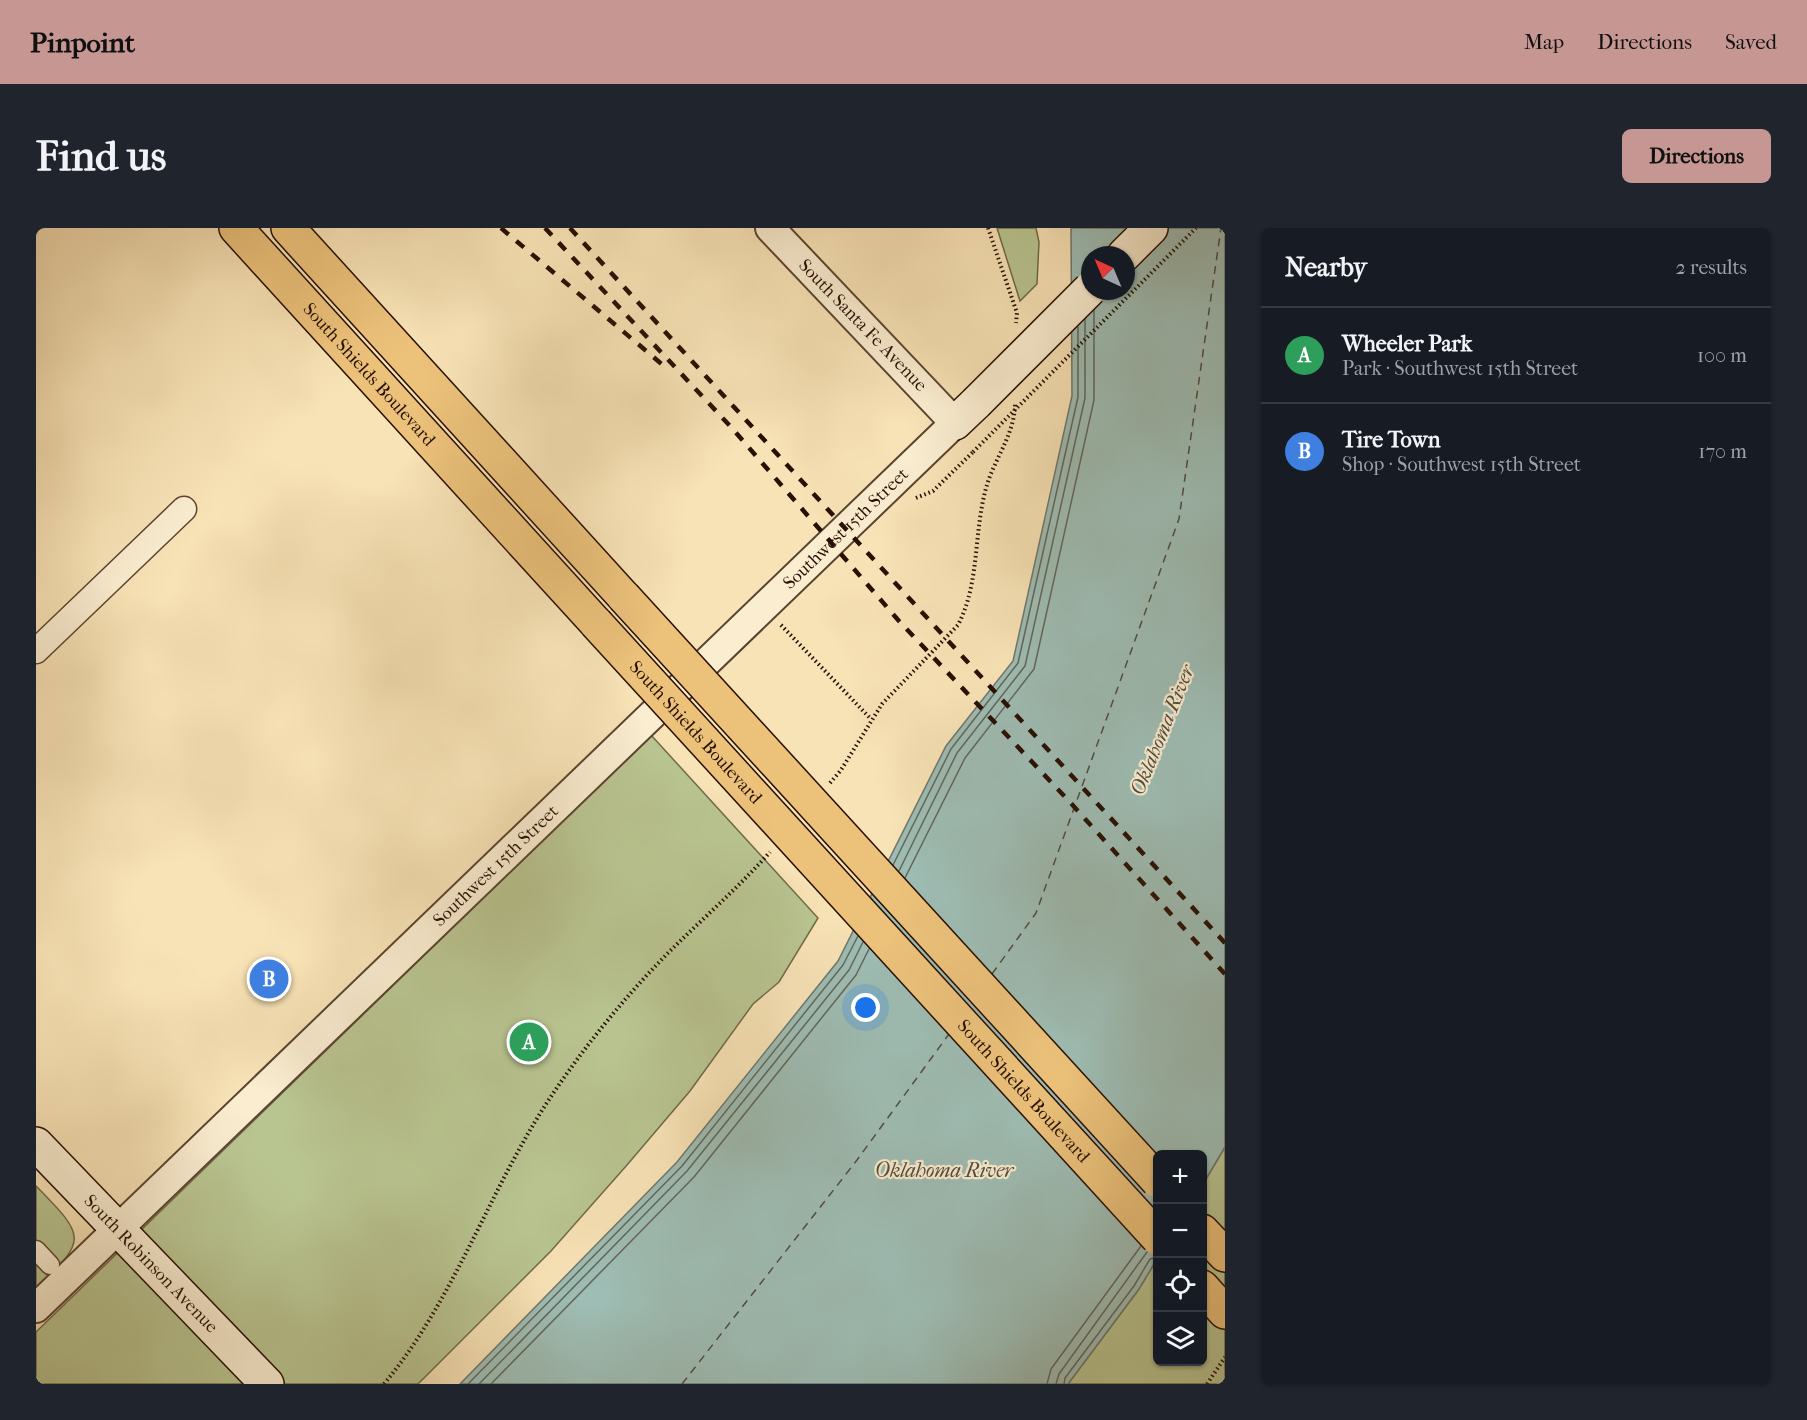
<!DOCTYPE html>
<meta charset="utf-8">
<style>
:root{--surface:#171b24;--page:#20242c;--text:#f1f3f6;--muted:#9ea1a6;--line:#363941;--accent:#c59692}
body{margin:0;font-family:"IM FELL French Canon",serif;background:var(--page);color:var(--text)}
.controls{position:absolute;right:18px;bottom:18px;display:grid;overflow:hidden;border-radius:9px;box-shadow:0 2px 4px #0004}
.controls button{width:54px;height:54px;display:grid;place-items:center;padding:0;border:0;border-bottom:2px solid var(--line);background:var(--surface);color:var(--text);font:30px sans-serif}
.compass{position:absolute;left:1045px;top:18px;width:54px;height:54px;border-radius:50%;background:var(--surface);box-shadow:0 2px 4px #0004;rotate:316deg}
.you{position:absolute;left:830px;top:780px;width:21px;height:21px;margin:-15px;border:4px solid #fff;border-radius:50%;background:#1a73e8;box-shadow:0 0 0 9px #1a73e833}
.badge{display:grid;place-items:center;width:39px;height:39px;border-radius:50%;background:var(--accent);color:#fff;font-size:20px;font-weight:700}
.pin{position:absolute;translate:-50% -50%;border:3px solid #fff;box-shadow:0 2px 6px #0006}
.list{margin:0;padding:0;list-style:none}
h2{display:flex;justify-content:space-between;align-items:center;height:78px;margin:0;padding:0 24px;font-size:26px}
h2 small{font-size:20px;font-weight:400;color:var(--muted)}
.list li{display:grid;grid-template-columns:39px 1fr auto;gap:18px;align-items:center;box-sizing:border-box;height:96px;padding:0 24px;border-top:2px solid var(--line)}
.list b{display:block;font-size:22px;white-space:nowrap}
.list p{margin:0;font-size:20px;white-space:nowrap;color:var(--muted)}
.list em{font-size:20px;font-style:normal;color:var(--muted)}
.icon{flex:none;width:33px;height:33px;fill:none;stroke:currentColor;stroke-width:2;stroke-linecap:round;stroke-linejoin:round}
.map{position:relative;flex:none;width:1189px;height:1156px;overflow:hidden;border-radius:9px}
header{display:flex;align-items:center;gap:36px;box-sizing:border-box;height:84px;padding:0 30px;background:var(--accent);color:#111}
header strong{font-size:28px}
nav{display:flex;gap:33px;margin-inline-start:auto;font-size:21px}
.intro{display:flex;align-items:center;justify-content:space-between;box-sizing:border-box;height:144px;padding:0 36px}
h1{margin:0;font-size:42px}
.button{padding:15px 27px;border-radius:9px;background:var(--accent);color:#111;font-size:21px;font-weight:700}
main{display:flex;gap:36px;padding:0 36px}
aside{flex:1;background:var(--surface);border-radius:9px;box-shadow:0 2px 4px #0004}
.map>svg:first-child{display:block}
</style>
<header>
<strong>Pinpoint</strong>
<nav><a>Map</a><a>Directions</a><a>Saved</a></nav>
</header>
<div class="intro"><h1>Find us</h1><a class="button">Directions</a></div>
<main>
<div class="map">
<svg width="1189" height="1156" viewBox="0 0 1189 1156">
<rect width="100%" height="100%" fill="#f8e3b6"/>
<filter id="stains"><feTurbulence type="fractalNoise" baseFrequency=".00333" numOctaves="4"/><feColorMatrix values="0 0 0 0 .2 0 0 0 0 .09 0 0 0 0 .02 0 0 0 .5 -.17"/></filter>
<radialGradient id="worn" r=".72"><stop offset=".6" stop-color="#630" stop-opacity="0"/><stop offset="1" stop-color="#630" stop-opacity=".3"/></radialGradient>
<!-- green -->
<path fill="#b9c591" stroke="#706a4a" stroke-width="1.5" d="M961,0H1000L1003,14L1001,56L984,73Z
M615,507L782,690L743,754L717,776L654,863L591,937L515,1023L382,1156H0V1104Z
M1189,919V1156H1032L1103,1061L1121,1031L1122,1134H1166L1167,956Z
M0,958C50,1009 52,1011 0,1061Z"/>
<!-- water -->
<path fill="#9ebdb4" stroke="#6e776d" stroke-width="1.5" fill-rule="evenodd" d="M1035,0H1189V919L1167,956L1166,926H1122L1121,1031L1103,1061L1032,1156H424L641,934L802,733L910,518L977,433L1036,168ZM1054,27H1090V63H1054Z"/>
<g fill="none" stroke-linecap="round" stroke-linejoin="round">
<!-- shore -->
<path stroke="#62665b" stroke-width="1.5" d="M857,637L915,521L982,435L1042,169V99
M863,643L921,525L989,438L1049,170V91
M869,650L929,530L998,441L1058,172V82
M432,1156L646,938L807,737L822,708
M443,1156L651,943L813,742L827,714
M455,1156L658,949L820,747L833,721
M1011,1156L1015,1141L1105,1018
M1020,1156L1023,1146L1111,1024
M1028,1156L1029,1150L1098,1058L1114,1031L1122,1029"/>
<!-- ferry -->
<path stroke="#514c40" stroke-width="1.5" stroke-dasharray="8 6" stroke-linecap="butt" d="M956,746L1000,685L1143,291L1185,0
M646,1156L821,932L913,806"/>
<!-- pedestrian casing -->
<g stroke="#5b442f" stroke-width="21">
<path id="pedestrian" d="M0,1022L14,1037"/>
</g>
<!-- minor casing -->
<g stroke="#5b442f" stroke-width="27">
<path id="minor" d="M0,423L148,281"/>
</g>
<!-- tertiary casing -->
<g stroke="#5b442f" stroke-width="32">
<g id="tertiary">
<path id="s1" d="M0,1080L919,195L734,0"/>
</g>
</g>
<!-- secondary casing -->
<g stroke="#270f02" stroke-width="36">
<g id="secondary">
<path d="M1088,27L1115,0"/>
<path d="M919,195L940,175"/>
<path id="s2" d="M0,916L231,1156"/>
</g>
</g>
<!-- primary casing -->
<g stroke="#270f02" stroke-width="36">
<g id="primary">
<path id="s3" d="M200,0L560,395"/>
<path d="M252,0L588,369"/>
<path d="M1166,1003L1189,1027"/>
<path d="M1166,1059L1189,1084"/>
</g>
</g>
<!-- path -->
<path stroke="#270f02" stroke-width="4" stroke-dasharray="1.5 3" stroke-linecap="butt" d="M952,0L981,85L980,95
M880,270L897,263L937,224
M745,397L835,491
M794,555L805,542L846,476L922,397C946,351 936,296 954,248C964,223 979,202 979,175
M348,1156C419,1071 453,962 514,870C548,819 588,770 631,726C665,692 702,660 734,624
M1171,1156L1189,1129"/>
<!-- pedestrian -->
<use href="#pedestrian" stroke="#faedd0" stroke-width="18"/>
<!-- minor -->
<use href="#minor" stroke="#faedd0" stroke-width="24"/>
<!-- tertiary -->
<use href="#tertiary" stroke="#faedd0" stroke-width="28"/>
<!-- secondary -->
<use href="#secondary" stroke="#faedd0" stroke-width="33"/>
<!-- primary -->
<use href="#primary" stroke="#ecc27b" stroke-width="33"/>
<!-- rail -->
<path stroke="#270f02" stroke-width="4.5" stroke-dasharray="10 10" stroke-linecap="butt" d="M465,0L628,138
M509,0L695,199L863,393L1032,572L1189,746
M534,0L1189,715"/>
<!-- secondary-bridge casing -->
<g stroke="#270f02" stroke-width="36" stroke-linecap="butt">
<path id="secondary-bridge" d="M940,175L1054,61"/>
</g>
<!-- primary-bridge casing -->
<g stroke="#270f02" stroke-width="36" stroke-linecap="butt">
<g id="primary-bridge">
<path d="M588,369L1122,953"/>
<path id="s4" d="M560,395L1122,1010"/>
</g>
</g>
<!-- path-bridge -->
<path stroke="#270f02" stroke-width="4" stroke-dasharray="1.5 3" stroke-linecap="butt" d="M937,224L1160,0"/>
<!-- secondary-bridge -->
<use href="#secondary-bridge" stroke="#faedd0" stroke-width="33"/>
<!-- primary-bridge -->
<use href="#primary-bridge" stroke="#ecc27b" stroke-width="33"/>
</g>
<g text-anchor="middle" stroke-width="4.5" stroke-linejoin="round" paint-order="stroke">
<!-- street labels -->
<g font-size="18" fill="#270f02" stroke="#faedd0">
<text transform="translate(827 97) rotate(46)" y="6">South Santa Fe Avenue</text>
<text dy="6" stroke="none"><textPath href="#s3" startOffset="198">South Shields Boulevard</textPath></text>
<text dy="6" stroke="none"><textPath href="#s1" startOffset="1124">Southwest 15th Street</textPath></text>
<text dy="6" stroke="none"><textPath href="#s4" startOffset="148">South Shields Boulevard</textPath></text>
<text dy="6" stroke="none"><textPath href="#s1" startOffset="638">Southwest 15th Street</textPath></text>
<text dy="6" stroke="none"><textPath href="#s4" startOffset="634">South Shields Boulevard</textPath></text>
<text dy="6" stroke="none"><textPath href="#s2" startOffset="166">South Robinson Avenue</textPath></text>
</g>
<!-- water labels -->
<g font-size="20" font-style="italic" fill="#514c40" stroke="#faedd0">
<text transform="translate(1126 502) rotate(-68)" y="7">Oklahoma River</text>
<text x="908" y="949">Oklahoma River</text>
</g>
</g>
<rect width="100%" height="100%" filter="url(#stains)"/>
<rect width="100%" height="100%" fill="url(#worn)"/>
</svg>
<div class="controls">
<button>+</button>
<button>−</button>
<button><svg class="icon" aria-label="locate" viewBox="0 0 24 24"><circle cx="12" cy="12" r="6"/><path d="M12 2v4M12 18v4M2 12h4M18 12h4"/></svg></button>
<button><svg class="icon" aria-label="layers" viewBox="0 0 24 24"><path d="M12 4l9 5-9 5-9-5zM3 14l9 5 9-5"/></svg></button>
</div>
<svg class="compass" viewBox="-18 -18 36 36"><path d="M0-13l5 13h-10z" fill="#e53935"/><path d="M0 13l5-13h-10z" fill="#9ea1a6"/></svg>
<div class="you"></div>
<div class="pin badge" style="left:493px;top:814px;background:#2e9e5b">A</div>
<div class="pin badge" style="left:233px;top:751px;background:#3f7fe0">B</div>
</div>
<aside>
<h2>Nearby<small>2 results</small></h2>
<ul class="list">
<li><span class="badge" style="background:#2e9e5b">A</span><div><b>Wheeler Park</b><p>Park · Southwest 15th Street</p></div><em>100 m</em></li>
<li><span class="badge" style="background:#3f7fe0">B</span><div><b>Tire Town</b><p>Shop · Southwest 15th Street</p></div><em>170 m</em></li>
</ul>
</aside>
</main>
